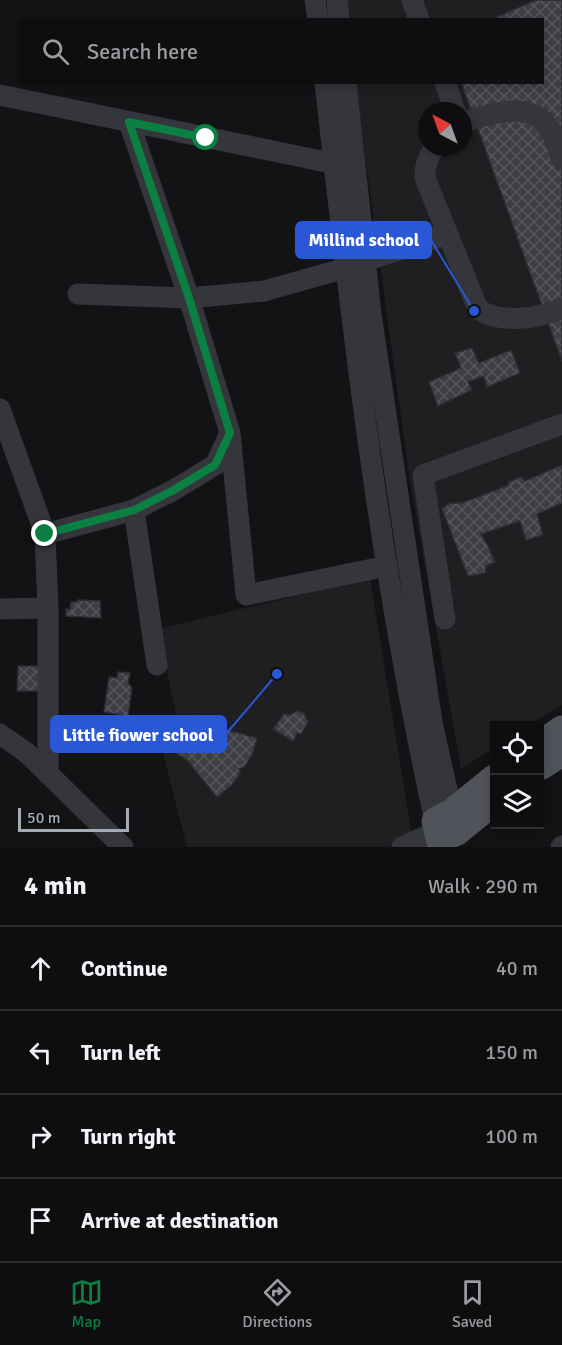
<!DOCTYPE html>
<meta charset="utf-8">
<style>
:root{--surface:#0e0e10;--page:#1c1c1e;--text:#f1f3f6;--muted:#9b9c9f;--line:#2e2e30;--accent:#0b8043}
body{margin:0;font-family:Signika,sans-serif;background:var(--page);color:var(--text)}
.controls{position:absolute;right:18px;bottom:18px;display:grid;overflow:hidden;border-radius:0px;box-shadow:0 3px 9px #0003}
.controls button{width:54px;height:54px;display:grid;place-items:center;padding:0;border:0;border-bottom:2px solid var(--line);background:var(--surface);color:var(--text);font:30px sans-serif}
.compass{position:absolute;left:418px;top:102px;width:54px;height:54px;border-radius:50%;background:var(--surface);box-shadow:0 3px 9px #0003;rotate:319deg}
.scale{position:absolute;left:18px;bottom:15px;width:111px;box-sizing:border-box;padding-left:6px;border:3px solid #a4abb7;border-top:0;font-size:16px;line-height:21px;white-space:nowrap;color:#a4abb7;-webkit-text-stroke:4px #0e0e10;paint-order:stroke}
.stop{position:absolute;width:18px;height:18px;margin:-14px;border:4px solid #0b8043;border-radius:50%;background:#fff}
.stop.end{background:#0b8043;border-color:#fff;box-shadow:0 2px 6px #0008}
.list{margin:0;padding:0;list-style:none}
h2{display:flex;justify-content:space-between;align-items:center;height:78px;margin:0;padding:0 24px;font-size:26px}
h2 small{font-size:20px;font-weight:400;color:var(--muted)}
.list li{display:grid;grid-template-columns:39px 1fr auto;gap:18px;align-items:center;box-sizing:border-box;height:84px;padding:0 24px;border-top:2px solid var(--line)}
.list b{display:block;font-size:22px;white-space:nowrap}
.list em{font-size:20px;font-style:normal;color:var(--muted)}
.icon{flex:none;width:33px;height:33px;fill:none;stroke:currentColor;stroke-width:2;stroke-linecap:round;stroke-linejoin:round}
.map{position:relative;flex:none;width:562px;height:847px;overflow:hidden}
.search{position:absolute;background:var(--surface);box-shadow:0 3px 9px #0003;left:18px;right:18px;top:18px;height:66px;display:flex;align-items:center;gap:15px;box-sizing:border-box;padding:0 21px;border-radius:0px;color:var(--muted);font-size:22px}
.sheet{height:414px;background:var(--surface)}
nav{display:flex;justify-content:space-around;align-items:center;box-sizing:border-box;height:84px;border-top:2px solid var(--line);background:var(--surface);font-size:16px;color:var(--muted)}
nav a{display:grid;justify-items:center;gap:3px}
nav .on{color:var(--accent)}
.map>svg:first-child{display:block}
</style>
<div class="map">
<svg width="562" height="847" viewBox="0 0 562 847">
<defs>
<pattern id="building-cross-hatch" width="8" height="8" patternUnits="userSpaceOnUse" patternTransform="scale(1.5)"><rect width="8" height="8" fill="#3d3e43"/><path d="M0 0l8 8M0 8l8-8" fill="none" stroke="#56575c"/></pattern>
</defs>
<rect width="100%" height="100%" fill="#131315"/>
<!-- built -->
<path fill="#1f1f22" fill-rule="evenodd" d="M347,0H562V705L530,725L494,726V748L461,769L409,475L355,83L542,82V20L349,19ZM427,111H463V147H427Z
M370,578L412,836L386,847H187L156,725L177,719L158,629Z"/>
<!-- building -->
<path fill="url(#building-cross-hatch)" stroke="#2d2d32" stroke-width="1.5" d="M536,0H562V361L461,82H542V20H490Z
M472,348L479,363L511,350L520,373L487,387L484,376L468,382L472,390L438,406L429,382L461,368L455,353Z
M562,465V503L537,514L543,535L526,540L520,521L481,534L487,544L495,562L486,566L485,573L468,576L442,509L450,503H462L509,485L508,482L522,477L525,481Z
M78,600L100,601L101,618L66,616V609L70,610L71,602H76Z
M18,666H42L39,691H17Z
M118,672L130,673L128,683L132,688L128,716L104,712L109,677L117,678Z
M297,711L304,713L308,722L301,734L297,733L293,741L273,729L284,714L290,715Z
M192,715L209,725L257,738L252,755L244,767L239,769L240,773L232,785L217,797L188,761L170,749Z"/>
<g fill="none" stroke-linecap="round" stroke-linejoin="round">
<!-- minor -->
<path stroke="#34363b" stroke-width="21" d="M315,0L318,20
M337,0L339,20
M412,0L419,20
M325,82C352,330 381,578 435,821
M346,82L371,314L432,722L452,812
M445,82L455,111
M0,95L346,166
M129,122L189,298L230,433L246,595L387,566
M463,122C492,114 534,97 552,133C556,142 559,151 562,160
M435,147C428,157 424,166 425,178L478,309C499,324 540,319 562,308
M365,261L447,234
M78,294L189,298L264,291L346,268
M0,409L45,534L48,608V774
M134,510L157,665
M45,534L134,510L172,491L215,465L230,433
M0,609L48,608
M445,619L423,475L562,424
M0,734L27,753L123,847
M402,847L437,831
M561,847L562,846"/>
<!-- major -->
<path stroke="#50535a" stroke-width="27" d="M540,744L562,729
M540,767L562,753
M440,840L457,832L494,802
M441,847L435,821L452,812L494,778"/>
</g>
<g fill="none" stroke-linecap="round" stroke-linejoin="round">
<!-- route -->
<path stroke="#0b8043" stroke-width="8" d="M45,534L134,510L172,491L215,465L230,433L189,298L129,122L206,138"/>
</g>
<!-- callouts -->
<path fill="none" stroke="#2a57d5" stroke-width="2" d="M474 311L431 240M277 674L226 734"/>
<g fill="#2a57d5" stroke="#0e0e10" stroke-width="2">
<circle cx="474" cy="311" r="6"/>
<circle cx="277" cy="674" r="6"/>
</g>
<g fill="#2a57d5" stroke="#2a57d5" stroke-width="2">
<rect x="296" y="222" width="135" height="36" rx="6"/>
<rect x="51" y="716" width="175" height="36" rx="6"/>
</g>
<g font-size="18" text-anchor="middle" font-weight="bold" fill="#fff">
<text x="364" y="246">Millind school</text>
<text x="138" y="741">Little fiower school</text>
</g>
</svg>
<div class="controls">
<button><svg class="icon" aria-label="locate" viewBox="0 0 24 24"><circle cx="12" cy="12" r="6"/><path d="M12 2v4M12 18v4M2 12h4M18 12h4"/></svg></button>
<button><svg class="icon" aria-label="layers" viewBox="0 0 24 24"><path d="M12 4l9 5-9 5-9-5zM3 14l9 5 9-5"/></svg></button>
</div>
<svg class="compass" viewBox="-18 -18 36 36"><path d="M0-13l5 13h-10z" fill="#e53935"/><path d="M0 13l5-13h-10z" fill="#9b9c9f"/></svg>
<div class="scale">50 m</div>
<div class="stop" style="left:206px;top:138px"></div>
<div class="stop end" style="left:45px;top:534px"></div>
<div class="search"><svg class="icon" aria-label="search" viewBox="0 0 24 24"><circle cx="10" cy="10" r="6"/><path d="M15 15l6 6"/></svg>Search here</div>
</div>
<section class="sheet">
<h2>4 min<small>Walk · 290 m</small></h2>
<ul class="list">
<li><svg class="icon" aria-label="ahead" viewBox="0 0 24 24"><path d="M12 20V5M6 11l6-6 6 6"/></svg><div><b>Continue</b></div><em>40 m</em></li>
<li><svg class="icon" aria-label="left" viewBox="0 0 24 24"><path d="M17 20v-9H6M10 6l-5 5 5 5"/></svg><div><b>Turn left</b></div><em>150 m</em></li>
<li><svg class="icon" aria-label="right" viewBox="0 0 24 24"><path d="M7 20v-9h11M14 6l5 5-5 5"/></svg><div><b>Turn right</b></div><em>100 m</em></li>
<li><svg class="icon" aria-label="arrive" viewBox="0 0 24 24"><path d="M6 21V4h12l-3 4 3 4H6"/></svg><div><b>Arrive at destination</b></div></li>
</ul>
</section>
<nav>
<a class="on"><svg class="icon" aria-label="map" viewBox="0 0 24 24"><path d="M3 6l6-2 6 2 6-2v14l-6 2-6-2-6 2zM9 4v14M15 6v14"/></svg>Map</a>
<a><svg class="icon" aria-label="directions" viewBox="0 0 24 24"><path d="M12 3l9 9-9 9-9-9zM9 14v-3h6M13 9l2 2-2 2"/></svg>Directions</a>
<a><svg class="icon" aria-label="saved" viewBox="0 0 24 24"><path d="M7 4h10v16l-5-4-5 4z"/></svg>Saved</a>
</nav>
